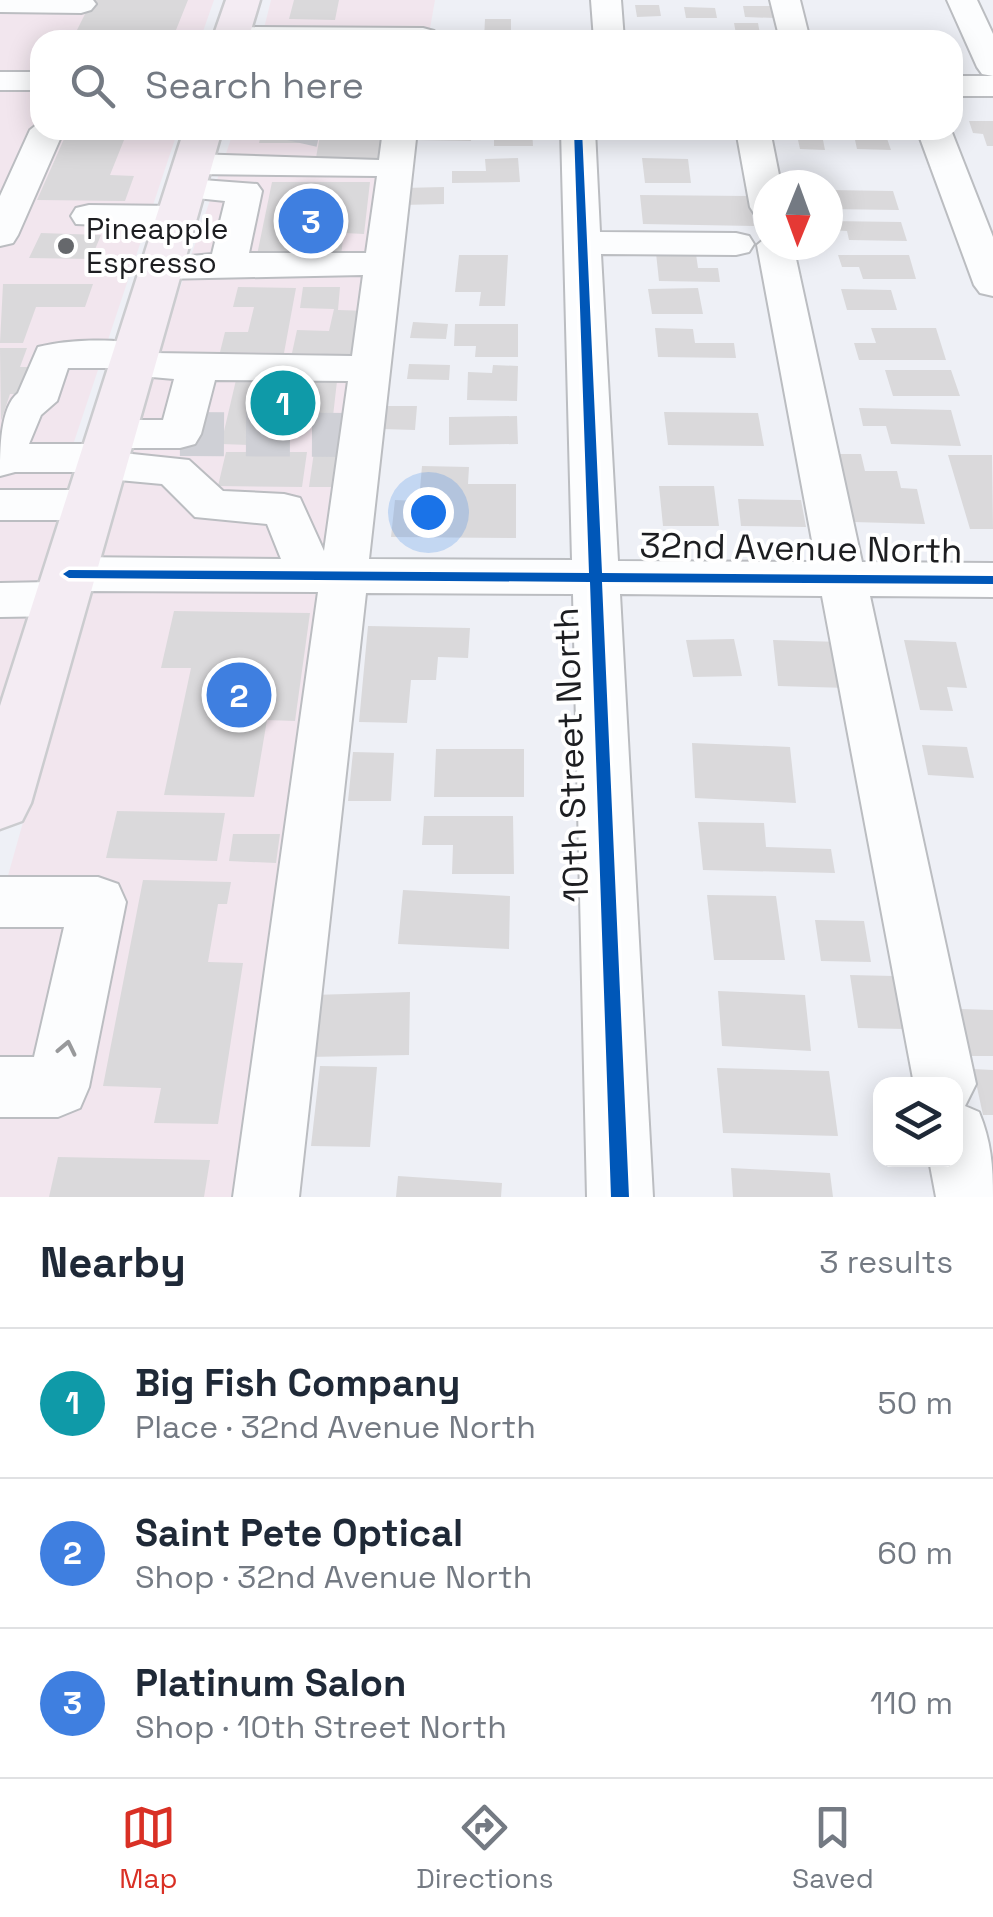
<!DOCTYPE html>
<meta charset="utf-8">
<style>
:root{--surface:#fff;--page:#f2f2f3;--text:#1f2937;--muted:#747a83;--line:#e0e1e3;--accent:#d93025}
body{margin:0;font-family:"Space Grotesk",sans-serif;background:var(--page);color:var(--text)}
.controls{position:absolute;right:30px;bottom:30px;display:grid;overflow:hidden;border-radius:20px;box-shadow:0 5px 25px #0003}
.controls button{width:90px;height:90px;display:grid;place-items:center;padding:0;border:0;border-bottom:2px solid var(--line);background:var(--surface);color:var(--text);font:50px sans-serif}
.compass{position:absolute;left:753px;top:170px;width:90px;height:90px;border-radius:50%;background:var(--surface);box-shadow:0 5px 25px #0003;rotate:181deg}
.you{position:absolute;left:428px;top:512px;width:35px;height:35px;margin:-25px;border:8px solid #fff;border-radius:50%;background:#1a73e8;box-shadow:0 0 0 15px #1a73e833}
.badge{display:grid;place-items:center;width:65px;height:65px;border-radius:50%;background:var(--accent);color:#fff;font-size:32px;font-weight:700}
.pin{position:absolute;translate:-50% -50%;border:5px solid #fff;box-shadow:0 2px 10px #0006}
.list{margin:0;padding:0;list-style:none}
h2{display:flex;justify-content:space-between;align-items:center;height:130px;margin:0;padding:0 40px;font-size:42px}
h2 small{font-size:32px;font-weight:400;color:var(--muted)}
.list li{display:grid;grid-template-columns:65px 1fr auto;gap:30px;align-items:center;box-sizing:border-box;height:150px;padding:0 40px;border-top:2px solid var(--line)}
.list b{display:block;font-size:38px;white-space:nowrap}
.list p{margin:0;font-size:32px;white-space:nowrap;color:var(--muted)}
.list em{font-size:32px;font-style:normal;color:var(--muted)}
.icon{flex:none;width:55px;height:55px;fill:none;stroke:currentColor;stroke-width:2;stroke-linecap:round;stroke-linejoin:round}
.map{position:relative;flex:none;width:993px;height:1197px;overflow:hidden}
.search{position:absolute;background:var(--surface);box-shadow:0 5px 25px #0003;left:30px;right:30px;top:30px;height:110px;display:flex;align-items:center;gap:25px;box-sizing:border-box;padding:0 35px;border-radius:30px;color:var(--muted);font-size:38px}
.sheet{height:580px;background:var(--surface)}
nav{display:flex;justify-content:space-around;align-items:center;box-sizing:border-box;height:140px;border-top:2px solid var(--line);background:var(--surface);font-size:28px;color:var(--muted)}
nav a{display:grid;justify-items:center;gap:5px}
nav .on{color:var(--accent)}
.map>svg:first-child{display:block}
</style>
<div class="map">
<svg width="993" height="1197" viewBox="0 0 993 1197">
<rect width="100%" height="100%" fill="#eef0f6"/>
<!-- commercial -->
<path fill="#f2e6ee" d="M0,0H214L200,40H40V74H0Z
M271,0H435L428,40H261Z
M0,88L40,89V130H178L72,448L0,447Z
M234,130H413L340,561L97,560L122,458Z
M0,470H87L0,722Z
M89,588L335,589L231,1197H0V904Z"/>
<!-- building -->
<path fill="#dad9db" d="M92,0H188L172,40H72Z
M294,0H339L335,20L289,19Z
M635,5H659L661,16L637,17Z
M743,6H773L775,18L745,17Z
M684,7L715,8L717,18H686Z
M485,19H511V33L499,32V40H484Z
M734,23H758L760,34H736Z
M535,31H568V40H535Z
M639,33H673L674,40H639Z
M969,121H993V146H987L983,134L973,133Z
M68,130H128L110,175L134,176L125,201L37,200Z
M262,130H312L310,143H259Z
M321,130L384,134L379,164L315,163Z
M416,130H472L471,141L415,140Z
M513,130H532L533,146H494V137H513Z
M647,130H709L711,140H648Z
M802,130H821L825,150L800,149L798,140H804Z
M836,130H884L891,150L857,149L855,140H839Z
M518,158L520,182L452,183V171H486L485,159Z
M642,158L688,159L691,183H645Z
M272,182H370L364,234L344,233L341,255H257Z
M444,187V204L402,205L403,188Z
M828,190L893,191L899,210L828,209Z
M640,195L749,196L754,226L643,224Z
M828,221L901,222L907,241L849,240L847,231L828,230Z
M41,233L101,235L91,259L29,258Z
M656,253L696,254L698,268H718L720,282L659,281Z
M459,255H508L505,306H479L481,292H455Z
M838,255H909L916,279H863L859,267H842Z
M3,284H93L85,307H36L23,343H0Z
M238,287L296,288L284,353L220,352L225,332H248L254,307H233Z
M303,287H340L338,310L369,311L362,355L292,353L297,330L329,331L334,309L300,308Z
M698,288L703,314H652L648,289Z
M841,289L891,290L897,310H847Z
M413,322L448,324L446,339L410,338Z
M455,324H518V357H475L476,346H454Z
M655,328L693,329L695,343H734L736,358L658,357Z
M871,328H936L946,360H859L854,343H876Z
M0,348H27L20,367H40L31,394H10L1,421Z
M409,364L450,365L449,380L407,379Z
M493,365L518,366L517,401L467,400L468,372L492,373Z
M885,370H951L960,396H893Z
M236,380L337,381L332,425L254,424L249,445L221,444Z
M384,406H417L415,430L382,429Z
M859,408L951,410L961,446L891,444L886,426H863Z
M664,412L758,413L764,446L668,445Z
M517,416L518,444L449,445V417Z
M226,452H307L302,487L218,486Z
M314,452L342,453L337,487H309Z
M838,454H861L865,471H897L901,488L917,489L925,524L853,522Z
M948,455H992L993,529H970Z
M422,466L469,467L468,484H516V538L391,537L395,500L419,501Z
M659,486H714L719,526H663Z
M738,499L801,500L806,527L741,526Z
M174,611L310,613L295,721L267,720L254,797L164,795L191,668H161Z
M368,626L470,628L468,658L438,657L436,680H411L407,723L359,722Z
M734,639L742,676L693,677L686,640Z
M773,640L841,642L848,688L778,686Z
M904,640L956,642L967,688L947,687L953,711L920,710Z
M692,743L790,747L796,803L695,798Z
M922,745L967,747L974,778L928,775Z
M436,749H524V797H434Z
M353,752L394,753L391,801H348Z
M117,811L225,813L217,861L106,858Z
M424,816H513L514,874H452L453,845H422Z
M698,822L764,823L766,847L831,849L835,873L703,870Z
M233,834H280L276,863L229,861Z
M143,880L231,882L227,904H218L208,962L243,963L218,1124L154,1123L161,1088L103,1086Z
M403,890L510,896L509,949L398,944Z
M707,895L776,896L785,960H714Z
M815,920L864,921L871,962L821,961Z
M850,975L894,976L904,1029L858,1028Z
M718,991L805,995L811,1051L722,1046Z
M410,992L409,1055L308,1057L313,995Z
M961,1009L993,1010V1056H971Z
M320,1066L377,1067L370,1147L311,1146Z
M717,1068L829,1071L838,1136L723,1133Z
M973,1069L993,1070V1115H983Z
M58,1157L210,1160L204,1197H49Z
M731,1168L830,1173L833,1197H733Z
M398,1176L502,1183L501,1197H396Z"/>
<g fill="none" stroke-linecap="round" stroke-linejoin="round">
<!-- minor-tunnel-far1 -->
<path stroke="#cfd0d6" stroke-width="34" stroke-dasharray="34 16" stroke-linecap="butt" d="M300,143L303,130"/>
<!-- minor-tunnel -->
<path stroke="#cfd0d6" stroke-width="44" stroke-dasharray="44 22" stroke-linecap="butt" d="M180,434L361,435"/>
<!-- minor casing -->
<g stroke="#bbbdc1" stroke-width="4">
<path id="minor" d="M0,0H93L96,4L91,10L81,13L0,12Z
M591,0H621L624,40H594Z
M770,0H800L810,40H780Z
M947,0H977L993,34V76L982,74L977,67Z
M232,27L423,28L434,31L438,37L220,40L217,36L221,30Z
M0,72H40V90H0Z
M953,76H993V96H953Z
M40,122V130H64L18,235L13,243L0,246V196L30,130Z
M383,130H417L369,559L572,560L561,130H595L600,232L736,233L749,236L754,244L749,252L736,255L601,254L618,561L816,562L757,245L768,236V245H793L862,562L993,563V597L870,596L976,1084L965,1106L979,1112C991,1141 993,1166 993,1197H936L929,1160H956V1084H914L822,596L620,594L653,1197H587L573,594L366,593L299,1197H233L318,592L81,591L86,599L79,611L62,616L0,617V583L50,582L46,574L52,562L69,557L281,559L267,524L195,517L162,484L86,477L83,472H15L0,476C0,450 0,407 18,393L38,347C70,339 117,338 149,346L154,353L352,356L363,275L161,279L148,276L142,268L148,260L212,254L225,201L177,196L172,189L177,182L189,179L257,184L262,191L249,253H366L377,176L193,174L181,171L176,164L181,157L193,154L379,160ZM68,368H114L118,374L174,379L163,420H111L96,424L90,434L96,444H29L41,415L57,401ZM215,380L348,381L324,551L300,498L284,494L223,491L189,460L123,453L119,448H180L195,444L201,434Z
M736,130H770L781,185H768V218L755,215L750,207Z
M917,130H951L993,237V296L980,293L974,285Z
M89,205L177,206L190,209L195,217L190,225L177,228L76,224L71,216L76,208Z
M0,490H90L106,494L112,505L106,516L90,520H0Z
M0,877H98L118,884L126,902L89,1087L80,1108L58,1117H0V1057H34L64,927H0Z"/>
</g>
<!-- major casing -->
<g stroke="#cbcccf" stroke-width="5">
<path id="major" d="M226,0H260L248,40H212Z
M184,130H222L31,803L22,821L0,829V706Z"/>
</g>
<!-- minor -->
<use href="#minor" fill="#fcfdfe" fill-rule="evenodd"/>
<!-- major -->
<use href="#major" fill="#f4ecf3" fill-rule="evenodd"/>
<!-- cycleway casing -->
<g stroke="#fff" stroke-width="7">
<path id="cycleway" d="M574,130H582L602,573L993,576V584L602,582L629,1197H611L590,582L69,578L63,574L69,570L589,573Z"/>
</g>
<!-- cycleway -->
<use href="#cycleway" fill="#0057b8" fill-rule="evenodd"/>
</g>
<!-- one-way arrows -->
<defs><path id="oneway-chevron" d="M-2-3.5L2.5 0L-2 3.5" fill="none" stroke-width="1.6" stroke-linecap="round" stroke-linejoin="round" transform="scale(2.5)"/></defs>
<use stroke="#98999b" href="#oneway-chevron" transform="translate(67 1048) rotate(-78)"/>
<!-- markers -->
<circle fill="#66686c" stroke="#fff" stroke-width="4" cx="66" cy="246" r="10"/>
<g text-anchor="middle" stroke-width="8" stroke-linejoin="round" paint-order="stroke">
<!-- far-poi labels -->
<g font-size="30" fill="#1d1e21" stroke="#fff" text-anchor="start">
<text x="86" y="239">Pineapple<tspan x="86" dy="34">Espresso</tspan></text>
</g>
<!-- street labels -->
<g font-size="35" fill="#1d1e21" stroke="#fff">
<text transform="translate(801 548) rotate(1)" y="12">32nd Avenue North</text>
<text transform="translate(571 755) rotate(-92)" y="12">10th Street North</text>
</g>
</g>
</svg>
<div class="controls">
<button><svg class="icon" aria-label="layers" viewBox="0 0 24 24"><path d="M12 4l9 5-9 5-9-5zM3 14l9 5 9-5"/></svg></button>
</div>
<svg class="compass" viewBox="-18 -18 36 36"><path d="M0-13l5 13h-10z" fill="#e53935"/><path d="M0 13l5-13h-10z" fill="#747a83"/></svg>
<div class="you"></div>
<div class="pin badge" style="left:283px;top:403px;background:#0f9aa8">1</div>
<div class="pin badge" style="left:239px;top:695px;background:#3f7fe0">2</div>
<div class="pin badge" style="left:311px;top:221px;background:#3f7fe0">3</div>
<div class="search"><svg class="icon" aria-label="search" viewBox="0 0 24 24"><circle cx="10" cy="10" r="6"/><path d="M15 15l6 6"/></svg>Search here</div>
</div>
<section class="sheet">
<h2>Nearby<small>3 results</small></h2>
<ul class="list">
<li><span class="badge" style="background:#0f9aa8">1</span><div><b>Big Fish Company</b><p>Place · 32nd Avenue North</p></div><em>50 m</em></li>
<li><span class="badge" style="background:#3f7fe0">2</span><div><b>Saint Pete Optical</b><p>Shop · 32nd Avenue North</p></div><em>60 m</em></li>
<li><span class="badge" style="background:#3f7fe0">3</span><div><b>Platinum Salon</b><p>Shop · 10th Street North</p></div><em>110 m</em></li>
</ul>
</section>
<nav>
<a class="on"><svg class="icon" aria-label="map" viewBox="0 0 24 24"><path d="M3 6l6-2 6 2 6-2v14l-6 2-6-2-6 2zM9 4v14M15 6v14"/></svg>Map</a>
<a><svg class="icon" aria-label="directions" viewBox="0 0 24 24"><path d="M12 3l9 9-9 9-9-9zM9 14v-3h6M13 9l2 2-2 2"/></svg>Directions</a>
<a><svg class="icon" aria-label="saved" viewBox="0 0 24 24"><path d="M7 4h10v16l-5-4-5 4z"/></svg>Saved</a>
</nav>
